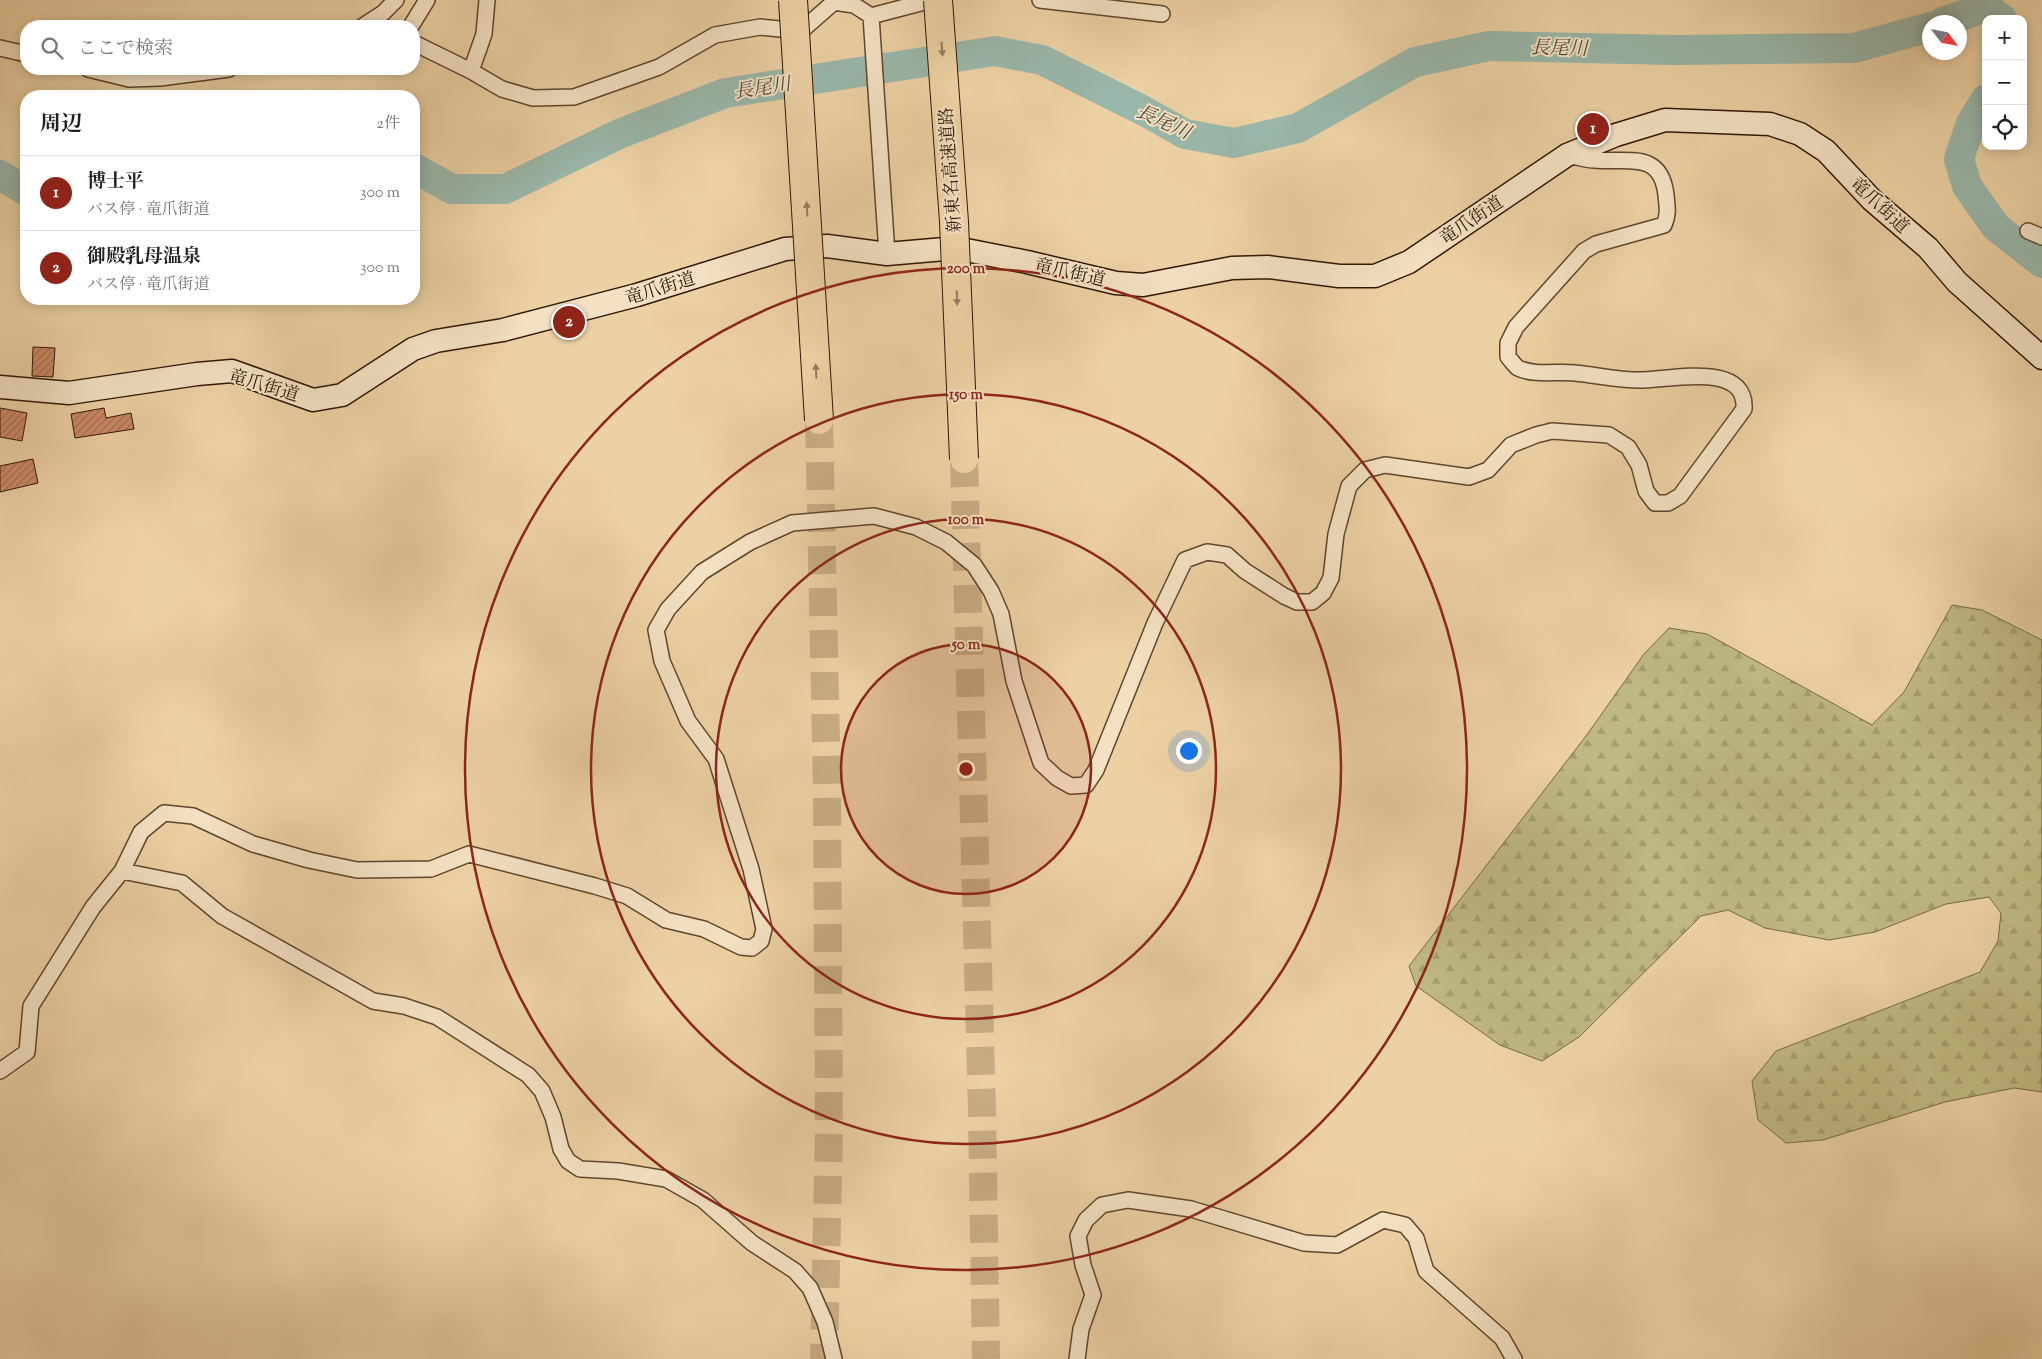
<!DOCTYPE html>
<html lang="ja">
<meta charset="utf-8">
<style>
:root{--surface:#fff;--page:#f2f2f2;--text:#202124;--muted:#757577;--line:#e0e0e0;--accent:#8f2418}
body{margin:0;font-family:"Sorts Mill Goudy","Noto Serif JP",serif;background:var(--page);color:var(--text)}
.controls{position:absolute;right:15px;top:15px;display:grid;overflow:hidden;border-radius:10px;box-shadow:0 2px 12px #0003}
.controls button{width:45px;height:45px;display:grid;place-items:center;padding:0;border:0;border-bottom:1px solid var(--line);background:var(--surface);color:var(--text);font:25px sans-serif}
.compass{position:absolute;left:1922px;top:15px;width:45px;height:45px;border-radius:50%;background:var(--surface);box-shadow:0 2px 12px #0003;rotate:122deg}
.you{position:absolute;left:1188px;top:750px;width:18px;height:18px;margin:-12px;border:4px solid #fff;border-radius:50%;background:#1a73e8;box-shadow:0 0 0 8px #1a73e833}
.badge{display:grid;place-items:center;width:32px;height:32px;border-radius:50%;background:var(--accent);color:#fff;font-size:16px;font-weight:700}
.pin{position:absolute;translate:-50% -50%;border:2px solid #fff;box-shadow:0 1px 5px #0006}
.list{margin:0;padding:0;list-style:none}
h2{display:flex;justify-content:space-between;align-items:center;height:65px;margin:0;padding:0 20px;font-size:21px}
h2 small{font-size:16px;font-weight:400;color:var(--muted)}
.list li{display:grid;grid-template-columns:32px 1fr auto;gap:15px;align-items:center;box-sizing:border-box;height:75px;padding:0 20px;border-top:1px solid var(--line)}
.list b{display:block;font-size:19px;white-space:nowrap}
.list p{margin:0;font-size:16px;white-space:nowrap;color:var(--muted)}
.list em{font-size:16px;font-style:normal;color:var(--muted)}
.icon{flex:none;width:28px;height:28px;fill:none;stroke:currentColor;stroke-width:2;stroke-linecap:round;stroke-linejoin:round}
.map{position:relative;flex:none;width:2042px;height:1359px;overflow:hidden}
.search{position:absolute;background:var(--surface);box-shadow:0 2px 12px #0003;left:20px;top:20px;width:400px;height:55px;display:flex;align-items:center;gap:12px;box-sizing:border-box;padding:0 18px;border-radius:20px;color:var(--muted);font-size:19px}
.panel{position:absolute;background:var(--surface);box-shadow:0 2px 12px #0003;left:20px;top:90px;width:400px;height:215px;border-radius:20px}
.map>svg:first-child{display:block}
</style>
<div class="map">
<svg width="2042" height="1359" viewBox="0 0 2042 1359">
<defs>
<pattern id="forest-firs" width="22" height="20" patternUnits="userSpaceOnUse" patternTransform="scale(1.25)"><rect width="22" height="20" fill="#beb981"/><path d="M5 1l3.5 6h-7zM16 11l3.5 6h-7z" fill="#a49e6e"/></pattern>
<pattern id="building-hatch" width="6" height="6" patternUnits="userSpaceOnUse" patternTransform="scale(1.25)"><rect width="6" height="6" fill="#cc8965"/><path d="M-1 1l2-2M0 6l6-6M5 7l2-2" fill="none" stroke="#a66f51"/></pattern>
</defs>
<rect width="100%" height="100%" fill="#ecd1a3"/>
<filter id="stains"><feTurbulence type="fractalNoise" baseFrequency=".004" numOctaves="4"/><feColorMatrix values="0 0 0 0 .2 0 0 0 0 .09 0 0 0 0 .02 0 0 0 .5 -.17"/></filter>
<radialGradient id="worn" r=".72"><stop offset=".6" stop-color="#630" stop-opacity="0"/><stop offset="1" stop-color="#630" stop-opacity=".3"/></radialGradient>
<!-- forest -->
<path fill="url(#forest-firs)" stroke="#786844" d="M1952,605L1982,610L2042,640V1092L2014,1088L1945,1102L1823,1140L1786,1143L1758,1120L1752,1081L1776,1051L1980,972L1998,941L2001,913L1989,897L1946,904L1875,932L1829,940L1765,928L1728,910L1701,916L1579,1037L1542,1061L1500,1045L1416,986L1409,966L1586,736L1644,654L1669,628L1707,634L1872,725L1904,692Z"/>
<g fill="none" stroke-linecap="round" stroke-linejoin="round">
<!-- river -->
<path stroke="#99b7aa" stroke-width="30" d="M1943,22L1986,7L2002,19
M1986,99L1971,123L1959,159L1967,186L1996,227L2042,263
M414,168L452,189H505L619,134L725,93L995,51L1042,60L1144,111L1185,134L1234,143L1298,128L1415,62L1489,46L1675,50L1854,48L1930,27
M0,175L26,191"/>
</g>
<!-- building -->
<path fill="url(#building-hatch)" stroke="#311607" d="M33,347L55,348L53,377L32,376Z
M0,408L27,413L22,441L0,437Z
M104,408L106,418L131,413L134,429L75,438L71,414Z
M33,459L38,483L0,492V466Z"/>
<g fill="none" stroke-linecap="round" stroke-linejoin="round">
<!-- highway-tunnel -->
<path stroke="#c7ac84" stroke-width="28" stroke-dasharray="28 14" stroke-linecap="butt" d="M819,420L827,789L829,1129L824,1359
M964,459L982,1111L986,1359"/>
<!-- street casing -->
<g stroke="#60452e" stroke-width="18">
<path id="street" d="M487,0L484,34L471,71L502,89L533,98L574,97L659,67L715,35L760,27L801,31L834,2L854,5L871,16L932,0
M1040,0L1162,14
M871,16L887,254
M363,26L383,13L396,0
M411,26L427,0
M414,43L471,71
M0,48L26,54
M88,69L129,79L160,78L229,69
M2028,231L2042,237
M122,871L182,883L222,916L373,1001L404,1006L437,1017L528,1075L542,1091L553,1117L561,1149L568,1161L580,1169L618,1171L666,1179L703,1200L752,1243L795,1271L810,1288L825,1322L834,1359
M0,1071L27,1052L31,1006L93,907L122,871L141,832L164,813L193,816L253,844L309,860L357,870L431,869L469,854L595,886L627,896L666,920L704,929L741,947L752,948L761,941L764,929L751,869L716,759L688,721L662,661L656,630L668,609L702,572L750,542L792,523L874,516L916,527L946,542L974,565L991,591L1001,614L1014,681L1041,763L1057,778L1071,786L1086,785L1096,770L1155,623L1185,560L1207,552L1227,555L1245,571L1284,596L1297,602H1312L1323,593L1331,578L1336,534L1349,486L1365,470L1385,465L1469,477L1488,470L1511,445L1536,435L1552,431L1609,435L1628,447L1639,465L1646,491L1655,503H1668L1680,496L1744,409C1747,362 1673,379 1644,380C1621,381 1597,375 1575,373C1558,371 1534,376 1518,368C1515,366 1511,360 1508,357V343L1516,327L1584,251L1596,244L1664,225C1669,214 1667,206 1666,195C1661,150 1628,163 1595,160C1586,160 1577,157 1568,155
M1077,1359L1081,1329L1093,1295L1083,1265L1078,1236L1086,1220L1102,1205L1128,1200L1191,1209L1304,1243L1337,1245L1383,1220L1405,1225L1416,1238L1426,1271L1502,1338L1514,1359"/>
</g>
<!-- secondary casing -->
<g stroke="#311607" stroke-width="25">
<path id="secondary" d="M0,387L69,393L197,374L232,371L313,400L342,395L413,349L436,341L503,330L637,295L785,249L827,246L887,254L956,248L1027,262L1116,283L1143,285L1232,268L1268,267L1339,276H1375L1409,262L1567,155L1616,135L1665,120L1770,124L1800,134L1826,151L1872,200L1928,248L1957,282L2042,358"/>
</g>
<!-- street -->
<use href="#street" stroke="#f3e1c3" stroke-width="15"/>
<!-- secondary -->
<use href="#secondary" stroke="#f3e1c3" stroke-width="22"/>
<!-- highway-bridge casing -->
<g stroke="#311607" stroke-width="30" stroke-linecap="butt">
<path id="highway-bridge" d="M793,0L819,420
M938,0L954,222L964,459"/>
</g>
<!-- highway-bridge -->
<use href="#highway-bridge" stroke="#ecd1a3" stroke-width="28"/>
</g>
<!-- one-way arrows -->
<defs><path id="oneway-solid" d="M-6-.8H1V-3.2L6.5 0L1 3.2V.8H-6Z" transform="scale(1.25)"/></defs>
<g fill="#987d5d">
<use href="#oneway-solid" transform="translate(942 49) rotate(86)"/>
<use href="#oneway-solid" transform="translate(807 209) rotate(-93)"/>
<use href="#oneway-solid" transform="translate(957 298) rotate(88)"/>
<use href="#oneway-solid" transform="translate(816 371) rotate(-93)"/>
</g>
<!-- distance rings -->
<circle cx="966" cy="769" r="125" fill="#8f2418" fill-opacity=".12"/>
<g fill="none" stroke="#8f2418" stroke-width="2.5">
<circle cx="966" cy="769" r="125"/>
<circle cx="966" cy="769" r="250"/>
<circle cx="966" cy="769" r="375"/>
<circle cx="966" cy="769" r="501"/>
</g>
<g text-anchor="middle" stroke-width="4" stroke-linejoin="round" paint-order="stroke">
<!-- street labels -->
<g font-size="18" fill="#311607" stroke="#f3e1c3">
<text transform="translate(950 170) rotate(-94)" y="6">新東名高速道路</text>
<text transform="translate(1880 205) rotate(43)" y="6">竜爪街道</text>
<text transform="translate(1471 220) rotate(-34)" y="6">竜爪街道</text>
<text transform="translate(1070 272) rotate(13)" y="6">竜爪街道</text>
<text transform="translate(660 288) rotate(-17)" y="6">竜爪街道</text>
<text transform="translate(264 385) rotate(17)" y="6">竜爪街道</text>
</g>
<!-- water labels -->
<g font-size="19" font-style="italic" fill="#504638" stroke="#f3e1c3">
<text transform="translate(1559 47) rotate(1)" y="7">長尾川</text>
<text transform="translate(762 87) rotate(-9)" y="7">長尾川</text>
<text transform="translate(1164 121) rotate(24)" y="7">長尾川</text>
</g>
</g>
<circle cx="966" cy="769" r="8" fill="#8f2418" stroke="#f3e1c3" stroke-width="2.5"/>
<g font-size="15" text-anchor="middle" font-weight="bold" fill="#8f2418" stroke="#f3e1c3" stroke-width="4" stroke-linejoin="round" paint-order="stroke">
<text x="966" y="273">200 m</text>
<text x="966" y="399">150 m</text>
<text x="966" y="524">100 m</text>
<text x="966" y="649">50 m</text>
</g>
<rect width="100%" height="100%" filter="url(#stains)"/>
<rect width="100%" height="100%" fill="url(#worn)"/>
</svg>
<div class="controls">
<button>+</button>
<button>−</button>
<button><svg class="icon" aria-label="locate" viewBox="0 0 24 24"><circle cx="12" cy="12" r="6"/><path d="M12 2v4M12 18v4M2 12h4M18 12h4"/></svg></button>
</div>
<svg class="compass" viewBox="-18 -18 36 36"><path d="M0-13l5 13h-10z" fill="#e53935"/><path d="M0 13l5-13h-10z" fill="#757577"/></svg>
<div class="you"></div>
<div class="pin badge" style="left:1593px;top:129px">1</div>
<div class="pin badge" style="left:569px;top:322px">2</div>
<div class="search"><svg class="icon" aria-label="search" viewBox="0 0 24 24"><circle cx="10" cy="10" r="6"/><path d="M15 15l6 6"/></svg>ここで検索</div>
<section class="panel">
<h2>周辺<small>2件</small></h2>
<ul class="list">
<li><span class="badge">1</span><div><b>博士平</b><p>バス停 · 竜爪街道</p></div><em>300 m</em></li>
<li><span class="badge">2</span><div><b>御殿乳母温泉</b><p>バス停 · 竜爪街道</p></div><em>300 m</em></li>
</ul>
</section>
</div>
